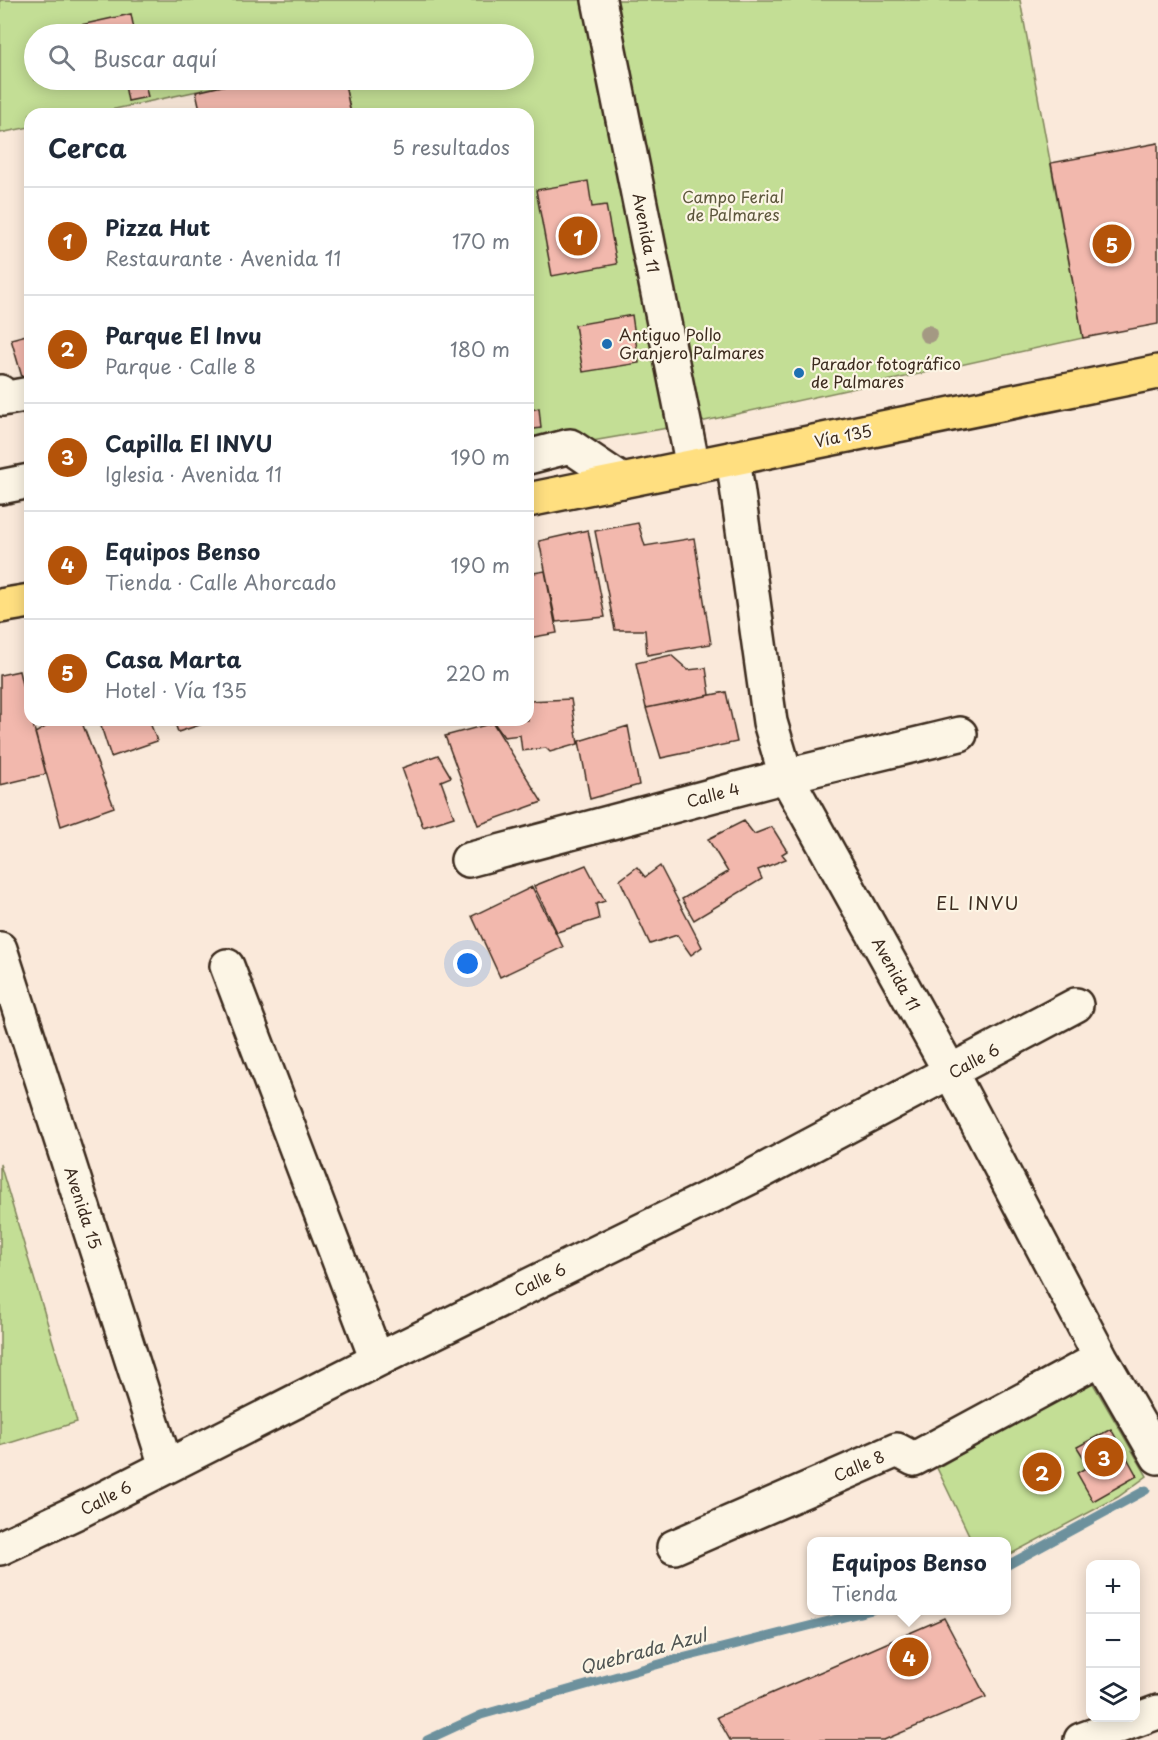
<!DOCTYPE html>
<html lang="es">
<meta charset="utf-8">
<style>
:root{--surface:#fff;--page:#f2f2f3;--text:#1f2937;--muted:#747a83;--line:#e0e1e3;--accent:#b45309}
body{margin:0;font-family:"Playpen Sans",sans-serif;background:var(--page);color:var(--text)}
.controls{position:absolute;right:18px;bottom:18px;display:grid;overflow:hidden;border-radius:12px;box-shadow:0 3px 15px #0003}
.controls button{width:54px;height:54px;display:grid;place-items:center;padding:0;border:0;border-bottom:2px solid var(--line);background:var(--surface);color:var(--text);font:30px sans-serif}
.you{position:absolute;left:468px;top:964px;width:21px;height:21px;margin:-15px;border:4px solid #fff;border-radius:50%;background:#1a73e8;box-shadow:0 0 0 9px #1a73e833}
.badge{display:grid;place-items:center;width:39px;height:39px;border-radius:50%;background:var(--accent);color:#fff;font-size:20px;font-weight:700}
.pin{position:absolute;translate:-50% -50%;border:3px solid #fff;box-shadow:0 2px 6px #0006}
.popup{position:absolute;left:807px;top:1537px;width:204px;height:78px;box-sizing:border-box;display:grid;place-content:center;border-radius:12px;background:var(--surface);filter:drop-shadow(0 2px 4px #0005);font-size:20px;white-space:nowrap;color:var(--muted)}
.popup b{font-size:22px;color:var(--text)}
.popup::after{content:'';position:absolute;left:50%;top:100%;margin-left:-12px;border:12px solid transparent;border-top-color:var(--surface)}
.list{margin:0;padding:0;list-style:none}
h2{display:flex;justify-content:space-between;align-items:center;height:78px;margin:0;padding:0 24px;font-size:26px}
h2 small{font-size:20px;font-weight:400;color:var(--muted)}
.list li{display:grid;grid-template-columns:39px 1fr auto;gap:18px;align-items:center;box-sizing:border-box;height:108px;padding:0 24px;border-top:2px solid var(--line)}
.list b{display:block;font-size:22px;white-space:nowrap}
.list p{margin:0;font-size:20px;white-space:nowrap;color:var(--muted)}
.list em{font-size:20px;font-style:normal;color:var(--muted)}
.icon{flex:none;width:33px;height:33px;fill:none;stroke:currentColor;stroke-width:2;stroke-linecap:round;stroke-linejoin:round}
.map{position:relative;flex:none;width:1158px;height:1740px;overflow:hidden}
.search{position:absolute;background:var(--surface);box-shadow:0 3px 15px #0003;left:24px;top:24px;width:510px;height:66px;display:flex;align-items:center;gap:15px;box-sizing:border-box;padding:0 21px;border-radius:33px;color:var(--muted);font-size:22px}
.panel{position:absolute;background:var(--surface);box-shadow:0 3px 15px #0003;left:24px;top:108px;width:510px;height:618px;border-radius:18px}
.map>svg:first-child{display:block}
</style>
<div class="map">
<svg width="1158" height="1740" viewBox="0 0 1158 1740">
<rect width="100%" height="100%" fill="#fae9da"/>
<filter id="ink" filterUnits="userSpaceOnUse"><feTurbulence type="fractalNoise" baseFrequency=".0167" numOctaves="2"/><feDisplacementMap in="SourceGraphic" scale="12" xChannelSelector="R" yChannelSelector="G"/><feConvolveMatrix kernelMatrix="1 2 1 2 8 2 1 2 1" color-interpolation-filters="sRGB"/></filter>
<g filter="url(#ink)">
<!-- green -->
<path fill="#c3de95" stroke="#7f845a" stroke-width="1.5" d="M0,0H1020L1083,338L691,424L528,452V114H351L344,80H524V34H34V80H248L92,114H30V127L0,133Z
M0,1164L77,1422L0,1446Z
M1091,1380L1147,1476L1118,1497L1007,1556L1006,1542L972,1541L937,1468Z"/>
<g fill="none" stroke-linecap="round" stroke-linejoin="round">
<!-- stream -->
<path stroke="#6d919d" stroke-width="9" d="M1006,1566L1146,1490
M427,1740L481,1715L670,1661L872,1610"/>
</g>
<!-- building -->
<path fill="#f2b8ad" stroke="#3b2a1e" stroke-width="1.5" d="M131,14L135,34H78L76,26Z
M87,80H144L148,97L128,101L124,80L89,87Z
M248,80H344L351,114H201L196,92Z
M1158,143V324L1083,338L1051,163Z
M588,181L592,207L606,205L617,264L552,276L536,190Z
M632,315L639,363L583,372L575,325Z
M30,334V375L22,377L11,339Z
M539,408L541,428L528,430V411Z
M638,523L645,546L694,538L711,644L647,655L645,630H615L595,531Z
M588,530L605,617L556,622L539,541Z
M545,571L557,633L528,638V574Z
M671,655L688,670L706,668L710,695L646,708L636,663Z
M19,671L30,720H32L46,774L0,785V675Z
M726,692L737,742L661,758L646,708Z
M571,699L578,744L550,752L546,748L522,751L520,735L504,737L492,720H528V701Z
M57,720H81L114,807L61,826L35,733Z
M99,720H149L157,741L111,757Z
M174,720H215L178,732Z
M493,723L542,802L478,825L445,736Z
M628,726L639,785L590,799L579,741Z
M438,755L451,777L441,781L454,817L423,827L402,768Z
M744,821L754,834L772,827L787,851L782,854L786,859L758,870L762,879L694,920L682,899L728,872L708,839Z
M586,865L605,901L596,904L599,919L557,932L534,886Z
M660,866L702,947L691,955L677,935L650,944L620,880L637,867L645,877Z
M532,887L563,947L500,977L472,916Z
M1111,1429L1137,1476L1093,1501L1077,1473L1089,1466L1077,1447Z
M944,1618L986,1697L884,1740H730L717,1717Z"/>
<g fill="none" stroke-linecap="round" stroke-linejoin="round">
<!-- minor casing -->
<g stroke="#3b2a1e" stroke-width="38">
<path id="minor" d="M599,0L693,467
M0,392L2,399L30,394
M528,457L570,446L622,481
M733,458L770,722L786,776L951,1073L1101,1358L1158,1457
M0,487L30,481
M468,860L786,776L960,734
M0,949L166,1466
M227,966L377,1360
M674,1547L897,1450L914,1459L1101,1358
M0,1548L79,1511L377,1360L755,1175L1076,1005
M1081,1740L1158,1712"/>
</g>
<!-- major casing -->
<g stroke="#3b2a1e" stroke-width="38">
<path id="major" d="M528,500L1158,372
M0,606L30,601"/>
</g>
<!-- minor -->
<use href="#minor" stroke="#fcf5e5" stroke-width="33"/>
<!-- major -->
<use href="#major" stroke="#ffdf80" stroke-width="33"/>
</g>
<!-- trees -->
<circle fill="#a49983" cx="928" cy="334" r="9"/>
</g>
<!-- markers -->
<g fill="#1f6fb2" stroke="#fcf5e5" stroke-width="2">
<circle cx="607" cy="344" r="6"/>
<circle cx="799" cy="373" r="6"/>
</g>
<g text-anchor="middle" stroke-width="4.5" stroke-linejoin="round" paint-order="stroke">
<!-- park labels -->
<g font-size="16" fill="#5d573c" stroke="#fcf5e5">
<text x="733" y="203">Campo Ferial<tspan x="733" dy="18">de Palmares</tspan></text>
</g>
<!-- street labels -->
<g font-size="16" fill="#3b2a1e" stroke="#fcf5e5">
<text transform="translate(646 233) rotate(79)" y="6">Avenida 11</text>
<text transform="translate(843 436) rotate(-11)" y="6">Vía 135</text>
<text transform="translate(713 795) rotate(-15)" y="6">Calle 4</text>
<text transform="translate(896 974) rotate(61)" y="6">Avenida 11</text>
<text transform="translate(974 1061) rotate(-28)" y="6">Calle 6</text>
<text transform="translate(83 1208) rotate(72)" y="6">Avenida 15</text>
<text transform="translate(540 1280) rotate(-26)" y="6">Calle 6</text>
<text transform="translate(859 1466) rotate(-24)" y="6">Calle 8</text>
<text transform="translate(106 1498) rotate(-27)" y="6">Calle 6</text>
</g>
<!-- poi labels -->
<g font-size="16" fill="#3b2a1e" stroke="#fcf5e5" text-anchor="start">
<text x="619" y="341">Antiguo Pollo<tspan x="619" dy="18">Granjero Palmares</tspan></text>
<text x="811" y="370">Parador fotográfico<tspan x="811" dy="18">de Palmares</tspan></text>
</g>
<!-- neighbourhood labels -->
<g font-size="18" letter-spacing="1.5" fill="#3b2a1e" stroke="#fcf5e5">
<text x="978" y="910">EL INVU</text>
</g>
<!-- water labels -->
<g font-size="18" font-style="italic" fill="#505553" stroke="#fcf5e5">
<text transform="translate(643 1652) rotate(-15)" y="6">Quebrada Azul</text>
</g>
</g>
</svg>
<div class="controls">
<button>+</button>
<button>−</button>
<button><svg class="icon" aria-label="layers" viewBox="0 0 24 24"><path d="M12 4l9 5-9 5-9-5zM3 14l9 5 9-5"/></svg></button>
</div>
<div class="you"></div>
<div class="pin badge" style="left:578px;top:236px">1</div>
<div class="pin badge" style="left:1042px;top:1472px">2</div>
<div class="pin badge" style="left:1104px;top:1457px">3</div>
<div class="pin badge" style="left:909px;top:1657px">4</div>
<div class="popup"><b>Equipos Benso</b>Tienda</div>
<div class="pin badge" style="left:1112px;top:244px">5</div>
<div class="search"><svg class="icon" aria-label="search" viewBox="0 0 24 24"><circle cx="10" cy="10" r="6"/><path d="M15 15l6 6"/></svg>Buscar aquí</div>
<section class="panel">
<h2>Cerca<small>5 resultados</small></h2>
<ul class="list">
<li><span class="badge">1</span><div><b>Pizza Hut</b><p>Restaurante · Avenida 11</p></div><em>170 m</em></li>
<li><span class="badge">2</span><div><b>Parque El Invu</b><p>Parque · Calle 8</p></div><em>180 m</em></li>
<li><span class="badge">3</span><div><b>Capilla El INVU</b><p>Iglesia · Avenida 11</p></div><em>190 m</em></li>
<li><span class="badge">4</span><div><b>Equipos Benso</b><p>Tienda · Calle Ahorcado</p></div><em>190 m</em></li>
<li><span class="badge">5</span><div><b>Casa Marta</b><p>Hotel · Vía 135</p></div><em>220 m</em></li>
</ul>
</section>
</div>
